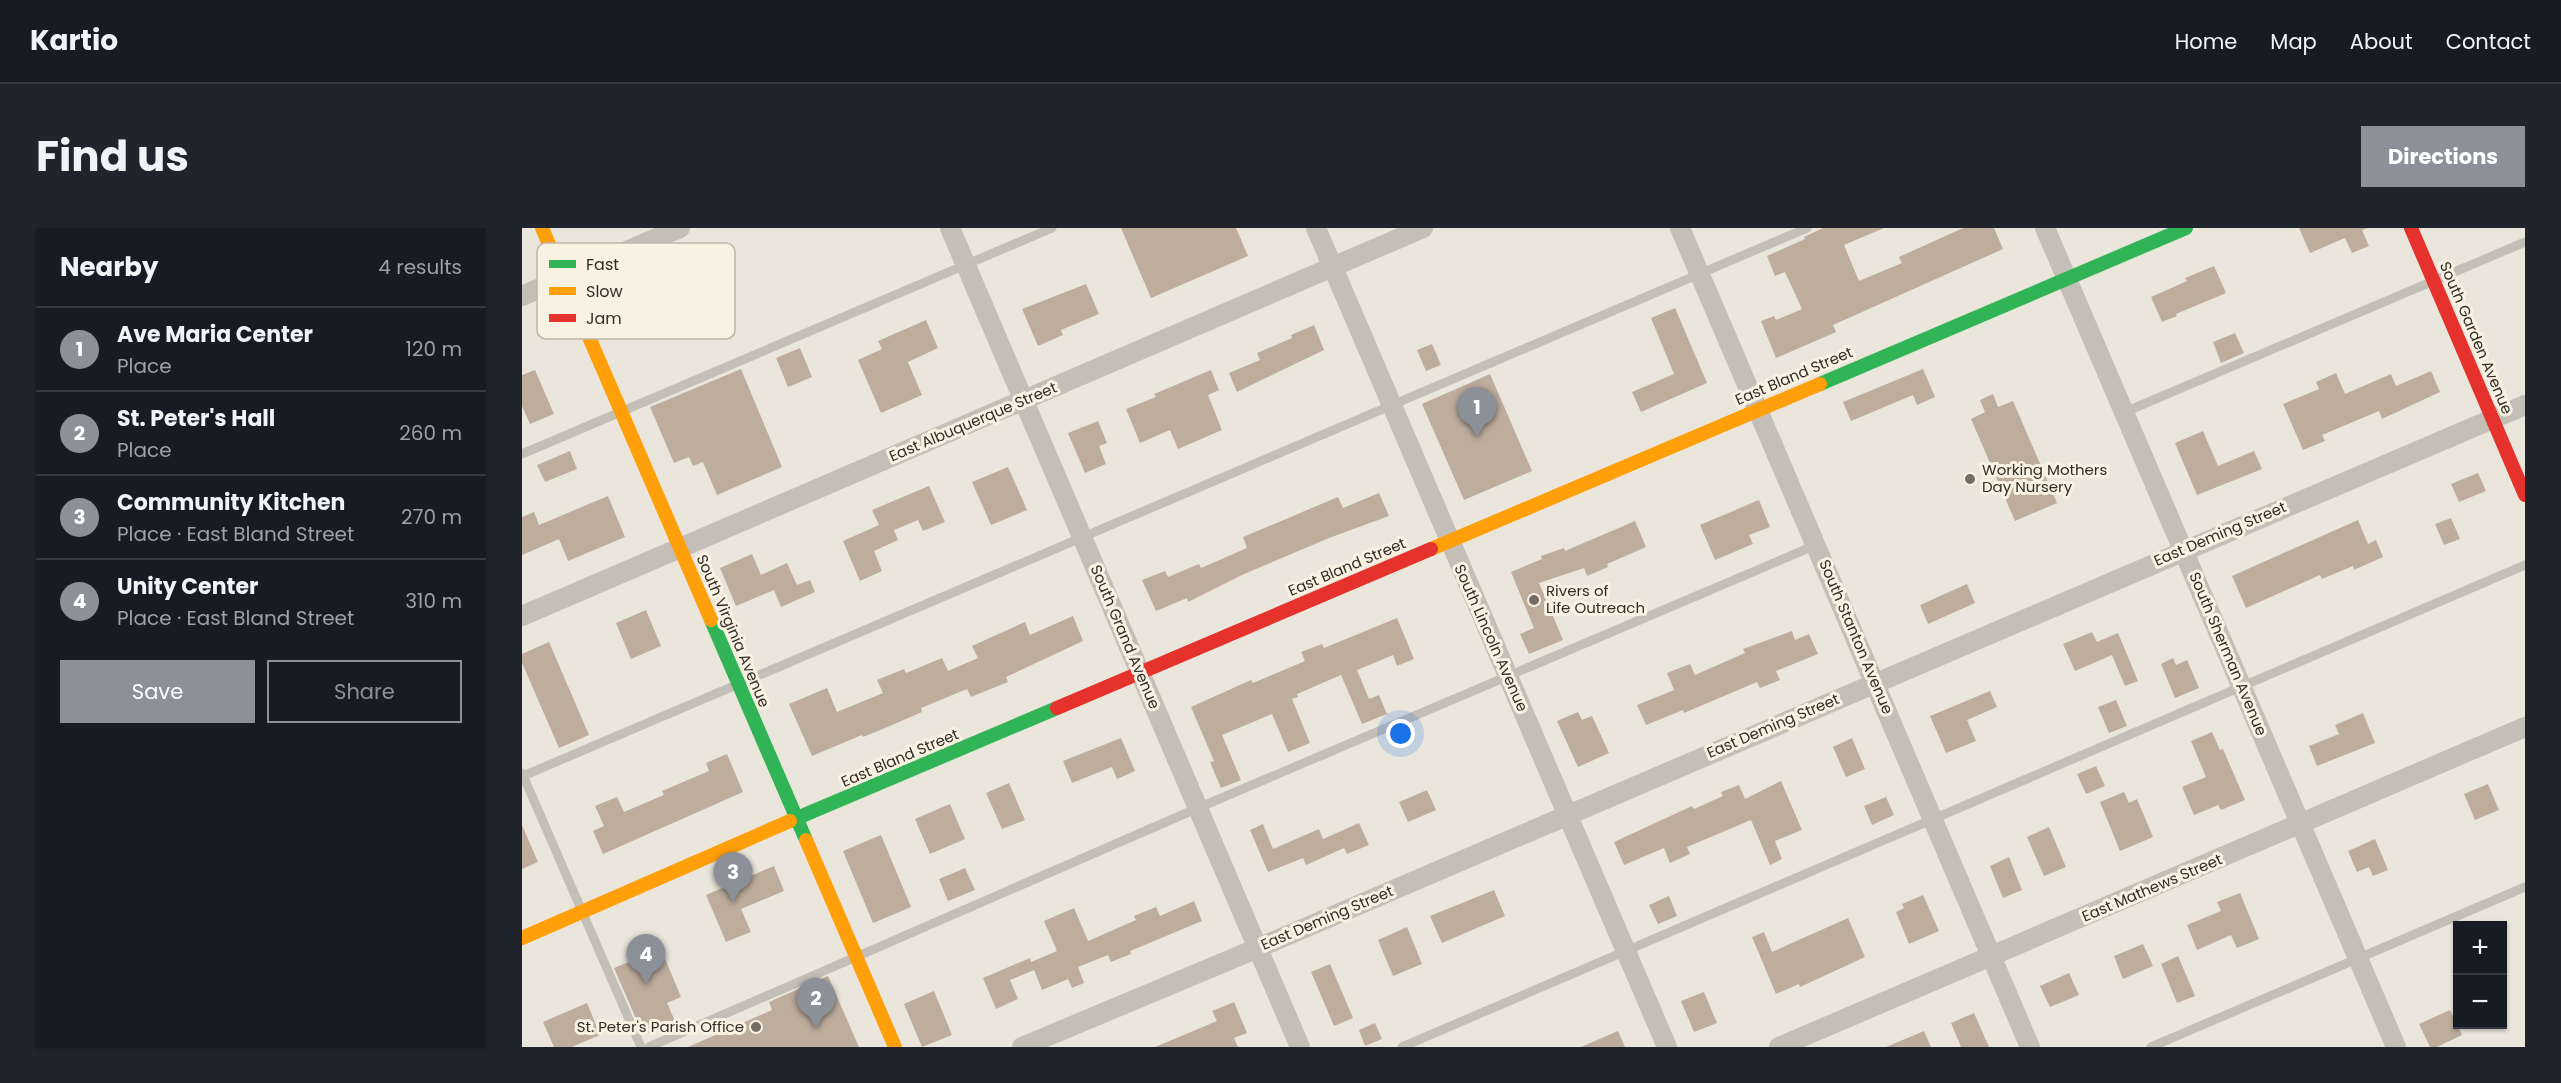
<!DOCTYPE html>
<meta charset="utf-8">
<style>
:root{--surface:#171b24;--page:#20242c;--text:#f1f3f6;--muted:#9ea1a6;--line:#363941;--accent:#8c9099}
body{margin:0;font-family:Poppins,sans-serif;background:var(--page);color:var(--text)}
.controls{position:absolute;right:18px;bottom:18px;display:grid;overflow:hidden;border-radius:0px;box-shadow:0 2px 4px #0004}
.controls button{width:54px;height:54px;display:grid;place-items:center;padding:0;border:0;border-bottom:2px solid var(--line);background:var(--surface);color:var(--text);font:30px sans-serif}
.you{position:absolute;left:879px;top:506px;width:21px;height:21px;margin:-15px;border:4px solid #fff;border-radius:50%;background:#1a73e8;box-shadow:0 0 0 9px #1a73e833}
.badge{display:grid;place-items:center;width:39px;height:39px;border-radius:50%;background:var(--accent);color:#fff;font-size:20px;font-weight:700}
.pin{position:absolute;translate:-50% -50px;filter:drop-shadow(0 2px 3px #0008)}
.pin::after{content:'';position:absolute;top:32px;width:21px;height:18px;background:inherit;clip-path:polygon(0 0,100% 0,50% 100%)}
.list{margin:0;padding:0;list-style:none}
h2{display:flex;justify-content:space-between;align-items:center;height:78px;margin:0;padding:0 24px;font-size:26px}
h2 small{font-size:20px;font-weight:400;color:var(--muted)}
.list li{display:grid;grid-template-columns:39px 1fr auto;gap:18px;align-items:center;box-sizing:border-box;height:84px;padding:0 24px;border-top:2px solid var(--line)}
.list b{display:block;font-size:22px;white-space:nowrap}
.list p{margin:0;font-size:20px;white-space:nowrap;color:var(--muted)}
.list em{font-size:20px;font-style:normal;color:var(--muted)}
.actions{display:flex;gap:12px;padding:18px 24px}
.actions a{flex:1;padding:14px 0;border:2px solid var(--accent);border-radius:0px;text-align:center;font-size:21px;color:var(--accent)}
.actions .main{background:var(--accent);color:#fff}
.map{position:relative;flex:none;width:2003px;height:819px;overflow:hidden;border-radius:0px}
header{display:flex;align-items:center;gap:36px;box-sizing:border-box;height:84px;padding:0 30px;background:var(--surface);border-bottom:2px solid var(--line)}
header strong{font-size:28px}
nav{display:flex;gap:33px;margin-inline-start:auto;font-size:21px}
.intro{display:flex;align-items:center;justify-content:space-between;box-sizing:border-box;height:144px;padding:0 36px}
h1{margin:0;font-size:42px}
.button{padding:15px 27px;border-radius:0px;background:var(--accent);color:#fff;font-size:21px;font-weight:700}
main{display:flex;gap:36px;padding:0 36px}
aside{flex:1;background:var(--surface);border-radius:0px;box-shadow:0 2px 4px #0004}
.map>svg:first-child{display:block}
</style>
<header>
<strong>Kartio</strong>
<nav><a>Home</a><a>Map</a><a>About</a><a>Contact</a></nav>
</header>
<div class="intro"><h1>Find us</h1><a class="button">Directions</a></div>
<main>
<aside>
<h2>Nearby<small>4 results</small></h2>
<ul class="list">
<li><span class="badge">1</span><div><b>Ave Maria Center</b><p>Place</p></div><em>120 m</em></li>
<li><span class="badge">2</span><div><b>St. Peter's Hall</b><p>Place</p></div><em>260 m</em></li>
<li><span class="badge">3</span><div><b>Community Kitchen</b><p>Place · East Bland Street</p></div><em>270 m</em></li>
<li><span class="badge">4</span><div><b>Unity Center</b><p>Place · East Bland Street</p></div><em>310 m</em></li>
</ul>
<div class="actions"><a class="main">Save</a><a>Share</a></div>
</aside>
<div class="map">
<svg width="2003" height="819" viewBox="0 0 2003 819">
<rect width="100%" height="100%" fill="#ebe6dc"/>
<!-- building -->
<path fill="#bead9d" d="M599,0H714L726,28L629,70Z
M1301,0H1362L1322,17L1337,53L1380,35L1377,29L1441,0H1472L1481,21L1311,97L1314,104L1254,130L1239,93L1252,88L1254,92L1280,81L1263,44L1253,48L1245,28L1283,11L1282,9Z
M1777,0H1846L1840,2L1847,18L1830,25L1823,10L1788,25Z
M1692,38L1704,65L1654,86L1655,88L1640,94L1629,69L1665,53L1663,50Z
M564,56L577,86L539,102L541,107L516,118L500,81Z
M1153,80L1185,155L1119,184L1110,164L1152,146L1129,90Z
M404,92L416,120L386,134L400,167L359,185L336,132L360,121L356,113Z
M792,97L802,122L715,164L707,145L738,132L735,125L770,110L769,107Z
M1713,105L1722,125L1699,135L1691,114Z
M910,116L919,137L904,143L895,122Z
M278,120L290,149L266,159L254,130Z
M219,141L260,239L195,267L181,234L171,238L167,229L152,235L128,179Z
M1401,141L1413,169L1395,177L1391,167L1329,193L1321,174Z
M13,142L32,186L8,196L0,178V147Z
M689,142L697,162L686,167L700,202L656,221L648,202L618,215L604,181L634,169L632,166Z
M1909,143L1918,164L1860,191L1857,183L1800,207L1803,213L1781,222L1761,176L1797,161L1794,154L1814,145L1823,166L1869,146L1874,158Z
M968,146L1010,243L942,272L900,176Z
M1471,166L1476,179L1491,173L1535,275L1493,293L1449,191L1463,184L1458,172Z
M576,193L585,215L577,218L584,236L563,245L546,205Z
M1681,203L1696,238L1732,223L1740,241L1675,267L1653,215Z
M48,223L55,241L23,254L15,237Z
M486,239L505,282L469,297L450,254Z
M1956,245L1964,263L1937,274L1929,256Z
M407,258L423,294L401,303L396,292L372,302L376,312L352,323L360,343L338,353L321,313L357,297L350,282Z
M857,265L867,288L807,310L722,346L666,374L665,370L634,383L620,352L643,343L646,349L677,336L679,340L725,320L721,309L816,269L821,280Z
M86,268L103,309L46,333L37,311L0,327V289L12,284L17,297Z
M1237,272L1248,299L1227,307L1231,316L1193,332L1178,297Z
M1929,290L1938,311L1922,317L1913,296Z
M1836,292L1846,316L1854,312L1861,329L1832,342L1831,338L1800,351L1798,347L1724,380L1710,348Z
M1113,293L1124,319L1085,336L1086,339L1065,348L1062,340L1017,355L1041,412L1007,426L998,406L1012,400L989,344L1020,331L1019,328L1042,320L1043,323Z
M230,326L239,347L265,335L275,357L288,352L293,364L259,379L252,362L214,378L198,340Z
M1445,356L1453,375L1406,396L1398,377Z
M124,382L139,418L109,431L94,395Z
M551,388L561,413L484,449L486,454L449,469L445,461L399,480L400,484L361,501L341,509L340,507L290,528L267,476L305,460L315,484L361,465L355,452L382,441L384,445L420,430L426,443L456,430L450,418L472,408L503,394L508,407Z
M875,390L892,431L875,438L871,427L835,442L847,471L857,467L865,486L840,496L819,447L775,466L776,469L770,471L788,515L766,524L750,486L700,507L719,552L699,560L688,534L692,533L669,479L729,452L731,455L783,433L779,424L800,416L802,420Z
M1270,403L1273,412L1287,406L1296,426L1254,443L1258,452L1238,460L1235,454L1162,485L1161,482L1124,497L1115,477L1152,462L1145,445L1168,436L1173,447L1223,425L1221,421Z
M1570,404L1575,414L1596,405L1616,453L1603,458L1590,427L1553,443L1541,416Z
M27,414L67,507L37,520L0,435V426Z
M1651,430L1654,437L1665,432L1677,460L1653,470L1639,436Z
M1468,463L1475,479L1445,492L1454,513L1424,525L1408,488Z
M1594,472L1605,498L1587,505L1576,479Z
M1056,484L1060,492L1070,488L1087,525L1056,539L1035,493Z
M1841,485L1853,515L1795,538L1787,518L1817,506L1813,497Z
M1690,504L1698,522L1701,521L1723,572L1699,582L1696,577L1672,587L1660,559L1684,549L1669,513Z
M599,510L613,543L595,551L590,539L550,555L541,533Z
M1330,510L1343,541L1324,549L1311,519Z
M205,526L221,564L81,626L71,603L82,598L73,578L95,569L102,584L142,567L140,563L187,543L184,535Z
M1574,538L1583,558L1564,566L1555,546Z
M1259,553L1280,602L1253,613L1260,631L1248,637L1229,592L1165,619L1168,626L1148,635L1142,620L1102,637L1092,614L1170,578L1172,581L1201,568L1199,564L1217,557L1223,571Z
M487,555L503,592L480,601L464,565Z
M1966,556L1977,582L1953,592L1942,566Z
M905,562L914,582L886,594L877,574Z
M1602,564L1607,575L1615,571L1631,609L1598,623L1578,574Z
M1364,569L1372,587L1350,597L1342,578Z
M428,576L443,611L408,626L393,591Z
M837,595L847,617L825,626L822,620L784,637L781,630L746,644L728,602L741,596L751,621L797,601L801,611Z
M0,597L16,634L0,641Z
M1527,599L1544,639L1522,648L1505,609Z
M359,607L389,679L351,695L321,623Z
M1853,611L1866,642L1851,648L1847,639L1835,644L1826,623Z
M1487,629L1500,662L1481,670L1468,638Z
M252,638L262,663L219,681L229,704L204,714L184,667Z
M443,640L453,662L426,673L417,651Z
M972,662L983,688L920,715L908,688Z
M1718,665L1737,711L1715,720L1709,707L1675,722L1665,697L1699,683L1695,674Z
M1401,667L1417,703L1387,716L1374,684L1382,680L1380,676Z
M1147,668L1155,688L1136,696L1127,677Z
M672,673L680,693L608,723L609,726L589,734L586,727L556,739L562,755L550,760L546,751L520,762L512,742L488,752L496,771L474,781L461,750L508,730L509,734L535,723L522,693L552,680L566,713L614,692L612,688L634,679L638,688Z
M1326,690L1343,729L1278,759L1277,756L1254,766L1230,709L1242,704L1250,724Z
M885,699L900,736L871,748L856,712Z
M1621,716L1631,738L1601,751L1592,728Z
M139,721L159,769L145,775L153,793L121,807L92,740Z
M1656,728L1673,768L1655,775L1639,736Z
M808,736L831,790L812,798L789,744Z
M1547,745L1557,767L1528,779L1518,758Z
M306,748L337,819H166L250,782L247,774Z
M412,763L430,807L400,819L382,776Z
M1182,764L1195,795L1172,804L1159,773Z
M712,774L725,805L712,810L716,819H633L695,793L690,783Z
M65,775L78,807L50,819H32L21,794Z
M1928,782L1940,807L1915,819H1908L1897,796Z
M1452,785L1467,819H1439L1429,795Z
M853,795L860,811L843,818L837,802Z
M1096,803L1103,819H1059Z
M1402,803L1409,819H1364Z"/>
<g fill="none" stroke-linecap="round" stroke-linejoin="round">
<!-- lane -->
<path stroke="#c3beb6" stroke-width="9" d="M1603,184L2003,14
M0,226L530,0
M0,545L119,819
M1,548L1285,0
M127,819L676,580L1294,317
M880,819L2003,337
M1629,819L2003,659"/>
<!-- street -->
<path stroke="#c3beb6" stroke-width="20" d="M428,0L778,819
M794,0L1145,819
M1158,0L1508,819
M1523,0L1874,819
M0,68L158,0
M0,388L901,0
M500,819L736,720L2003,177
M1257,819L2003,499"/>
<!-- fast -->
<path stroke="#30b455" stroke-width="14" d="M1298,156L1664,0
M189,392L284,612
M268,593L535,480"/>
<!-- slow -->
<path stroke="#ff9f0a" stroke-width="14" d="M20,0L189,392
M909,321L1298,156
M284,612L373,819
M0,710L268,593"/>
<!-- jam -->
<path stroke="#e5322d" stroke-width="14" d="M1889,0L2003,267
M535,480L909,321"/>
</g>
<!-- markers -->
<g fill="#736d65" stroke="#f9f2e2" stroke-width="2">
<circle cx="1448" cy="251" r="6"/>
<circle cx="1012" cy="372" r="6"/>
<circle cx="234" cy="799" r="6"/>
</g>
<g text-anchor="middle" stroke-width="6" stroke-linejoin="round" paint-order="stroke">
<!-- street labels -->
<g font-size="15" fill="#332c25" stroke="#f9f2e2">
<text transform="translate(1954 110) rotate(67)" y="5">South Garden Avenue</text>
<text transform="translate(1272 148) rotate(-23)" y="5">East Bland Street</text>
<text transform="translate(451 194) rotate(-23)" y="5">East Albuquerque Street</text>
<text transform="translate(1698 306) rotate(-23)" y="5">East Deming Street</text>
<text transform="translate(825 339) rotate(-23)" y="5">East Bland Street</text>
<text transform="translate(211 403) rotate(67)" y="5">South Virginia Avenue</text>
<text transform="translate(603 409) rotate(67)" y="5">South Grand Avenue</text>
<text transform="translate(1334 409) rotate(67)" y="5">South Stanton Avenue</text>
<text transform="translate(969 410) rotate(66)" y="5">South Lincoln Avenue</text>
<text transform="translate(1706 426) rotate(67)" y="5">South Sherman Avenue</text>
<text transform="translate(1251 498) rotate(-23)" y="5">East Deming Street</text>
<text transform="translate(378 530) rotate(-23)" y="5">East Bland Street</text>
<text transform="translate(1630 660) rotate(-23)" y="5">East Mathews Street</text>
<text transform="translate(805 690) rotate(-23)" y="5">East Deming Street</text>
</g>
<!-- poi labels -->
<g font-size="15" fill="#332c25" stroke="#f9f2e2" text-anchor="start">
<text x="1460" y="247">Working Mothers<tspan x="1460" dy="17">Day Nursery</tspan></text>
<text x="1024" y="368">Rivers of<tspan x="1024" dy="17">Life Outreach</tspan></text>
<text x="222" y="804" text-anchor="end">St. Peter's Parish Office</text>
</g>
</g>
<!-- legend -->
<rect x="15" y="15" width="198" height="96" rx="9" fill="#f9f2e2" stroke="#beb7a9" stroke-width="1.5"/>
<rect x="27" y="32" width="27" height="8" fill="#30b455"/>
<rect x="27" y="59" width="27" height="8" fill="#ff9f0a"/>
<rect x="27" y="86" width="27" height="8" fill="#e5322d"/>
<g font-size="16" fill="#332c25">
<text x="64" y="42">Fast</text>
<text x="64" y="69">Slow</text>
<text x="64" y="96">Jam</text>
</g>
</svg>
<div class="controls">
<button>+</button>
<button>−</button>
</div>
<div class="you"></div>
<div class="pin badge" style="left:955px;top:209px">1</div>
<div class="pin badge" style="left:294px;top:800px">2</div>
<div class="pin badge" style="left:211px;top:674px">3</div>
<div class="pin badge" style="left:124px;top:756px">4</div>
</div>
</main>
